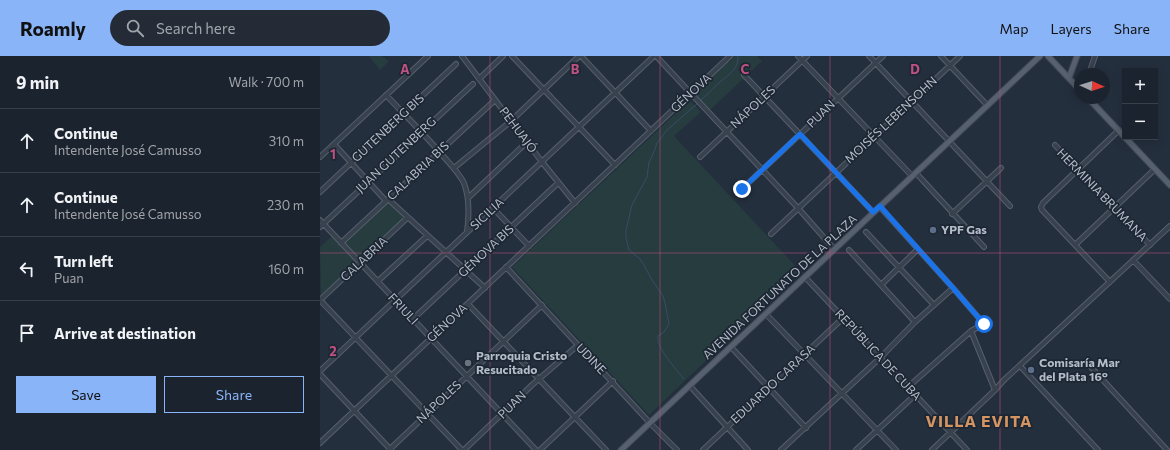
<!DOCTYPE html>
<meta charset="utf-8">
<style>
:root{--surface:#1b232e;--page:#242b36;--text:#f1f3f6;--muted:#a0a4aa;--line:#39404a;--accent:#8ab4f8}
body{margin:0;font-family:Commissioner,sans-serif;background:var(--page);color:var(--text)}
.controls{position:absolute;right:12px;top:12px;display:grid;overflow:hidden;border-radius:0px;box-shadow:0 2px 10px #0003}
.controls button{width:36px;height:36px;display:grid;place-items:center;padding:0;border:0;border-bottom:1px solid var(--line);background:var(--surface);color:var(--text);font:20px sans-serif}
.compass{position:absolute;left:754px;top:12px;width:36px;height:36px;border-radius:50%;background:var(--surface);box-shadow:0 2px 10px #0003;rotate:93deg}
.stop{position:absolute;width:12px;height:12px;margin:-9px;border:3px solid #1a73e8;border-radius:50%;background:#fff}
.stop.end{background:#1a73e8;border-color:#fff;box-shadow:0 1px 4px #0008}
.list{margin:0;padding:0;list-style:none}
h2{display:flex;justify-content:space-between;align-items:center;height:52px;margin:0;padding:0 16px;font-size:17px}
h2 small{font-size:13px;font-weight:400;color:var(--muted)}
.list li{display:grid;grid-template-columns:26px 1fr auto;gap:12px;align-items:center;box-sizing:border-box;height:64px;padding:0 16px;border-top:1px solid var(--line)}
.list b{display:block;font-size:15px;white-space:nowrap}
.list p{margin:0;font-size:13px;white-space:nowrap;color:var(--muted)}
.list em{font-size:13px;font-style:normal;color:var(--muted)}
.actions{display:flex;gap:8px;padding:12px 16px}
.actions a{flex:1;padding:9px 0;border:1px solid var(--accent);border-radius:0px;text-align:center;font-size:14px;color:var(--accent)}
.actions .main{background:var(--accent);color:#111}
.icon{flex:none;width:22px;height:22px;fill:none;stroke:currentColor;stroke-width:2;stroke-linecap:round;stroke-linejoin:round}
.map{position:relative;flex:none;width:850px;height:394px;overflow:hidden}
header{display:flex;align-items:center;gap:24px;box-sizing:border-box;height:56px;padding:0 20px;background:var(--accent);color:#111}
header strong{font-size:19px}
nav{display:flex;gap:22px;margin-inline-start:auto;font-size:14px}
.search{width:280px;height:36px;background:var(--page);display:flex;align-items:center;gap:10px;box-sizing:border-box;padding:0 14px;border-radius:22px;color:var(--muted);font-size:15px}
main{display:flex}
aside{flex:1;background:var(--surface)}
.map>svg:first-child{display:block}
</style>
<header>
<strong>Roamly</strong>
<div class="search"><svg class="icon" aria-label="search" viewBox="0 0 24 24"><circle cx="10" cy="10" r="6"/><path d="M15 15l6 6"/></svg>Search here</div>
<nav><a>Map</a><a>Layers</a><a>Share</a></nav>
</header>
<main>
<aside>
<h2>9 min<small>Walk · 700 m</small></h2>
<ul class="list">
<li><svg class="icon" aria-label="ahead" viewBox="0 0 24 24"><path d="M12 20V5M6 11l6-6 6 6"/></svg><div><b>Continue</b><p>Intendente José Camusso</p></div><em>310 m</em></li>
<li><svg class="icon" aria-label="ahead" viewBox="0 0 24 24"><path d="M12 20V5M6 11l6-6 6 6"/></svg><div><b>Continue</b><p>Intendente José Camusso</p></div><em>230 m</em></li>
<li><svg class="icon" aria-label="left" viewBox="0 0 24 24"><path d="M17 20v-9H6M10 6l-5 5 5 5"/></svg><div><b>Turn left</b><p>Puan</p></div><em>160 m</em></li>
<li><svg class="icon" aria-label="arrive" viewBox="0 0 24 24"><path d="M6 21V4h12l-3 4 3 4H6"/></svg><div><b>Arrive at destination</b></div></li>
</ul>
<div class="actions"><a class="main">Save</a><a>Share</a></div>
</aside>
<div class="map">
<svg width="850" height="394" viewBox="0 0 850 394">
<rect width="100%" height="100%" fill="#242f3e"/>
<!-- green -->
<path fill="#263c3f" d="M49,0H62L69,5L60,14Z
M414,0H437L442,5L427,19L424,17L422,19L425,23L424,24H422L389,55L375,38V36L406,7C413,5 410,5 414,0Z
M370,44L381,56L354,80L480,215L329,359L192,211Z
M66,148L71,149L84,161V162L39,203L25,188V186Z
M12,180L36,205V207L3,239L1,240L0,191Z"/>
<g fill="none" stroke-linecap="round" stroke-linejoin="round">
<!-- stream -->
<path stroke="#394c67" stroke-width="1" d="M381,44C388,38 394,31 401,25C410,18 419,12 418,0
M364,323C357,314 336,292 338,280L344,276L349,268L345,247L343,240L332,224L325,211L320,203L309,194L306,182V174L312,149L327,121L329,106L332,101L337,87L347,74L377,48"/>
<!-- minor casing -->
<g stroke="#565f6c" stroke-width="6">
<path id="minor" d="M142,0L222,106L255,147
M192,0L295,109
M261,0L331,75
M336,0L478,152L514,193
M478,0L592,120
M549,0L690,150
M621,0L667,49
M769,18L775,0
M424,19L553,156
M159,23L183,0
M66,39C85,59 105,79 123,100C131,109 139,117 144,127C150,143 149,161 147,176
M14,88L66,145
M735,89L830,189
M0,101L108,0
M380,101L487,0
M134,112L191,65L259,0
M596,117L664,191
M422,133L563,0
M0,136L136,8
M148,142L207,86
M68,143L165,232
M560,151L633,232L664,268L651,275L588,331
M173,152L209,190
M632,158L681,112
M0,164L216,394
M0,171L153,28
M546,176L614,249
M451,178L640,0
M21,187L175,44
M755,189L835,113
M529,194L595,266
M813,204L850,243
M186,211L330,367L357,394
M485,221L647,394
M58,225L107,180
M790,226L722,154L721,151L723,147L799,74
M561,229L598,193
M0,244L142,394
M0,244L87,162
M148,248L286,394
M446,258L576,394
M93,263L238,127
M651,275L675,334
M411,291L486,372
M700,310L778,394
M771,311L847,394
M0,315L334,0
M0,318L71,394
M370,330L428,394
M0,387L410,0
M69,394L222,249
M144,394L212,329L258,289
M220,394L293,325
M383,394L523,262
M461,394L561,301L595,266L633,232
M536,394L595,339
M612,394L675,334L684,324L850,170"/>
</g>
<!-- major casing -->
<g stroke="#414a57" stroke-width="7">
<path id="major" d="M728,0L760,34
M749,22L757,0
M768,42L850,129
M301,394L720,0"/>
</g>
<!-- minor -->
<use href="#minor" stroke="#38414e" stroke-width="4"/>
<!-- major -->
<use href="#major" stroke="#56606e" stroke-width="5"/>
</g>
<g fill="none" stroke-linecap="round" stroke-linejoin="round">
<!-- route -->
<path stroke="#1a73e8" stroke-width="5" d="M422,133L480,78L553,156L560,150L633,232L664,268"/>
</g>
<!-- grid -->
<path fill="none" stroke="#bd5182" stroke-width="1" stroke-opacity="0.55" d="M170,0V394M340,0V394M510,0V394M680,0V394M0,197H850"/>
<!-- markers -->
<g fill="#5c6f8a" stroke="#1d2633" stroke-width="1.5">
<circle cx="613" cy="174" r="4"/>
<circle cx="711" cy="314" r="4"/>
</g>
<circle fill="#6b7280" stroke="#1d2633" stroke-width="1.5" cx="148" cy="307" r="4"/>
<g text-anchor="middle" stroke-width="3.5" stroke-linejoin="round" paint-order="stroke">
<!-- street labels -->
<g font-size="12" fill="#b4bcc9" stroke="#1d2633">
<text transform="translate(371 37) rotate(-43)" y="4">GÉNOVA</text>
<text transform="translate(433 51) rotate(-43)" y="4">NÁPOLES</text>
<text transform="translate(501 58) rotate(-44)" y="4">PUAN</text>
<text transform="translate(571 64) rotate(-43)" y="4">MOISÉS LEBENSOHN</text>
<text transform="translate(68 72) rotate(-43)" y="4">GUTENBERG BIS</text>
<text transform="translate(198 74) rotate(53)" y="4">PEHUAJÓ</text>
<text transform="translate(76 99) rotate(-43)" y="4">JUAN GUTENBERG</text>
<text transform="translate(98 115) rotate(-43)" y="4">CALABRIA BIS</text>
<text transform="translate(782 139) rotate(46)" y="4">HERMINIA BRUMANA</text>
<text transform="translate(167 158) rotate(-43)" y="4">SICILIA</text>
<text transform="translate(166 195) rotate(-43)" y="4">GÉNOVA BIS</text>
<text transform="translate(44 203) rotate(-43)" y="4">CALABRIA</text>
<text transform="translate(460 231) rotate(-43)" y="4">AVENIDA FORTUNATO DE LA PLAZA</text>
<text transform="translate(83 253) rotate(47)" y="4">FRIULI</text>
<text transform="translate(127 267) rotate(-43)" y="4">GÉNOVA</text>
<text transform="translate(558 299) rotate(47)" y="4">REPÚBLICA DE CUBA</text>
<text transform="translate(271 303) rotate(46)" y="4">UDINE</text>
<text transform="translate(453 328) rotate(-43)" y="4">EDUARDO CARASA</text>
<text transform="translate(119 346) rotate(-43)" y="4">NÁPOLES</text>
<text transform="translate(192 349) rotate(-44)" y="4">PUAN</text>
</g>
<!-- poi labels -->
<g font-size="12" font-weight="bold" fill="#b4bcc9" stroke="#1d2633" text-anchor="start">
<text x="621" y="178">YPF Gas</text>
<text x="156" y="304">Parroquia Cristo<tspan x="156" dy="14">Resucitado</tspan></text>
<text x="719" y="311">Comisaría Mar<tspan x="719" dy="14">del Plata 16°</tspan></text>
</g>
<!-- district labels -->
<g font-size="16" font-weight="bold" letter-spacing="1" fill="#d59563" stroke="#1d2633">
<text x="659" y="371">VILLA EVITA</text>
</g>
</g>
<g font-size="13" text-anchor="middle" font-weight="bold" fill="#bd5182" stroke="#1d2633" stroke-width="3.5" stroke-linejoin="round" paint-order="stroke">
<text x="85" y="18">A</text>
<text x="255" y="18">B</text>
<text x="425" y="18">C</text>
<text x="595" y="18">D</text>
<text x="13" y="103">1</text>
<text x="13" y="300">2</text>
</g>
</svg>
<div class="controls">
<button>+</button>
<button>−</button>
</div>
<svg class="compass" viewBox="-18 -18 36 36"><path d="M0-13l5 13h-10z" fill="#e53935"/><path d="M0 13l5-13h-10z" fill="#a0a4aa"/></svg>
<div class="stop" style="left:664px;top:268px"></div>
<div class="stop end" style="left:422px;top:133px"></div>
</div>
</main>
